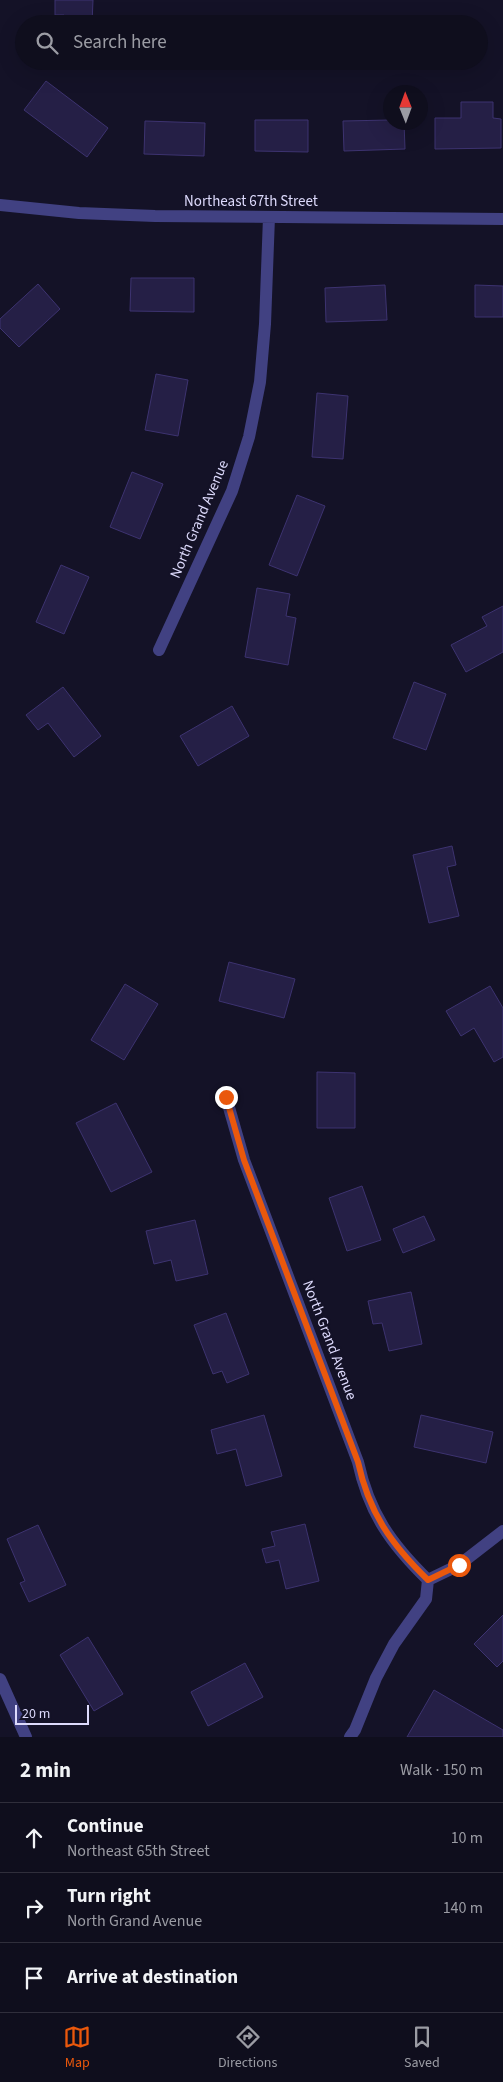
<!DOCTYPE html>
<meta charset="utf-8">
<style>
:root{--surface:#0f0e1d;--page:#1d1c2a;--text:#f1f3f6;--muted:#9b9ca4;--line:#2f2e3b;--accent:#ea580c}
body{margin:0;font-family:"Source Sans 3",sans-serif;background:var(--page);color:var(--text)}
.compass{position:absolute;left:383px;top:85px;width:45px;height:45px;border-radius:50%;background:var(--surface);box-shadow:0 5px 20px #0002;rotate:359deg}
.scale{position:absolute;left:15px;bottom:12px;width:74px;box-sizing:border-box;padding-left:5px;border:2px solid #dddafc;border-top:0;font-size:14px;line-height:18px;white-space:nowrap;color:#dddafc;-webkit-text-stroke:4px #141227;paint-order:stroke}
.stop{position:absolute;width:15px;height:15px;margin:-11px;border:4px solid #ea580c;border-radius:50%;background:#fff}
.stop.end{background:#ea580c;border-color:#fff;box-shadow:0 1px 5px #0008}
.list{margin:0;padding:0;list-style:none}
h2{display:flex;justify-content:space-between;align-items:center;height:65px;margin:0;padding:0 20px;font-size:21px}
h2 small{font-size:16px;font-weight:400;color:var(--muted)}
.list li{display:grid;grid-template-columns:32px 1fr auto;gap:15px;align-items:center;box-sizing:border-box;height:70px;padding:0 20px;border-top:1px solid var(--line)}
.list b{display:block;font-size:19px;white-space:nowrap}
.list p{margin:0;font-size:16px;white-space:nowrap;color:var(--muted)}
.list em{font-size:16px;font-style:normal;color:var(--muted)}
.icon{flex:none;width:28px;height:28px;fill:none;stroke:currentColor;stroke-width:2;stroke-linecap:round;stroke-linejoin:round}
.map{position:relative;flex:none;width:503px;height:1737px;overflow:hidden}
.search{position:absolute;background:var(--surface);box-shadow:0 5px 20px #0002;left:15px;right:15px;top:15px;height:55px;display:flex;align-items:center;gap:12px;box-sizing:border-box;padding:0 18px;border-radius:28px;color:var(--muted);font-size:19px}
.sheet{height:275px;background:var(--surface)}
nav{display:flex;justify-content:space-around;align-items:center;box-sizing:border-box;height:70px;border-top:1px solid var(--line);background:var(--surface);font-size:14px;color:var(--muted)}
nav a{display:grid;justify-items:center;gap:2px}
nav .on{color:var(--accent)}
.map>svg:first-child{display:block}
</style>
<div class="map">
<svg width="503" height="1737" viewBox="0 0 503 1737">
<rect width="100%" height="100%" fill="#141227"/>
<!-- building -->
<path fill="#251f46" stroke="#3d3370" d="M55,0H93L92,24H64V15H55Z
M46,81L108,128L87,157L24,110Z
M461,102H493V118L501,119V148L435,149V118H461Z
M255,120H308V152L255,151Z
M390,120V122H404L405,149L344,151L343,121Z
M145,121L205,123L204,156L144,154Z
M131,278H194V312L130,311Z
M38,284L60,309L19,347L0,328V319Z
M385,285L387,320L326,322L325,288Z
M475,285L503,286V317H475Z
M156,374L188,380L178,436L145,430Z
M317,393L348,396L343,459L312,457Z
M132,472L163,484L140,539L110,527Z
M297,495L325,506L297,576L269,565Z
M61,565L89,577L64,634L36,622Z
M257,588L290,594L286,616L296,618L288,665L245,657Z
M503,606V652L466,672L451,645L487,626L482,617Z
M414,682L446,694L426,750L393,738Z
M63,687L101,736L74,757L48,723L38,730L26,715Z
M232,706L249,736L198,766L180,736Z
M452,846L456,865L447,867L459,916L429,923L413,855Z
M229,962L295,979L284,1018L219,1001Z
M125,984L158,1004L124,1060L91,1040Z
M490,986L503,1008V1057L494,1062L474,1028L461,1036L446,1011Z
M317,1072L355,1073V1128H317Z
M116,1103L152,1172L111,1192L76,1123Z
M362,1186L381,1240L347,1251L329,1198Z
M424,1216L435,1240L403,1253L393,1229Z
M195,1220L208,1274L176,1281L171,1260L154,1264L146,1231Z
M411,1292L422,1344L389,1351L382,1323L373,1324L368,1301Z
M226,1313L249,1374L227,1383L222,1371L213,1374L194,1325Z
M264,1415L282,1476L246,1486L236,1449L217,1454L211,1430Z
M421,1415L493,1432L486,1463L414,1447Z
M305,1524L319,1581L286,1589L279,1560L266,1563L262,1549L275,1546L271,1532Z
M38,1525L66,1585L29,1602L20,1583L25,1581L7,1539Z
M503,1615V1661L497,1667L474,1644Z
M88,1637L123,1694L94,1711L60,1655Z
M245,1663L263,1697L208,1726L191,1692Z
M434,1690L503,1730V1737H407Z"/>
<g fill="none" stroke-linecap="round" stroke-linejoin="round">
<!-- minor -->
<path stroke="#414182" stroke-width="12" d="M0,205L79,213L155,216L503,219
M159,650L232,491L249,437L260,382L265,324L269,217
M226,1097L244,1160L358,1462C369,1513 391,1544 428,1580
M428,1580L459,1565L503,1531
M0,1679L26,1737
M350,1737L355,1730L376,1678L394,1644L426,1599L428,1580"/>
</g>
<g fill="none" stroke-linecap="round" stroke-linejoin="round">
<!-- route -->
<path stroke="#ea580c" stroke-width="6" d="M226,1097L244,1160L358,1462C369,1513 391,1544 428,1580L459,1565"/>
</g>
<g text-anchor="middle" stroke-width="4.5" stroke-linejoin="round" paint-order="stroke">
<!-- street labels -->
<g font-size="15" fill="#dddafc" stroke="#141227">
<text x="251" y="206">Northeast 67th Street</text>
<text transform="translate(199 519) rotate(-67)" y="5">North Grand Avenue</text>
<text transform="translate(330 1340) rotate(69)" y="5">North Grand Avenue</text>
</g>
</g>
</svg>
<svg class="compass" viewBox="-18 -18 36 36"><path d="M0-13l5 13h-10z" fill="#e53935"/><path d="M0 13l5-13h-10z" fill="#9b9ca4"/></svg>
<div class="scale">20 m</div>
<div class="stop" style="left:459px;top:1565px"></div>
<div class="stop end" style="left:226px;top:1097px"></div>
<div class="search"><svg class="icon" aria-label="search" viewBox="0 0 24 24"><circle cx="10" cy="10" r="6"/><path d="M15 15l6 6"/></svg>Search here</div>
</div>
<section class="sheet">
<h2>2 min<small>Walk · 150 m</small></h2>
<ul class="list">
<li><svg class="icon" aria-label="ahead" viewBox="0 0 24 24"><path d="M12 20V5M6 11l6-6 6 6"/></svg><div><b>Continue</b><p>Northeast 65th Street</p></div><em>10 m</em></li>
<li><svg class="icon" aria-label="right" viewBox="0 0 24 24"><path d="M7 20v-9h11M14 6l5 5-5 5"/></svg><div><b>Turn right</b><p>North Grand Avenue</p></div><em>140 m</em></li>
<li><svg class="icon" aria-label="arrive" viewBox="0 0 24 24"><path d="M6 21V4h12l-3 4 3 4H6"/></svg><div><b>Arrive at destination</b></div></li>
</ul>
</section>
<nav>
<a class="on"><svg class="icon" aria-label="map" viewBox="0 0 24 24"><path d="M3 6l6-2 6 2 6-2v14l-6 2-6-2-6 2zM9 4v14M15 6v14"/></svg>Map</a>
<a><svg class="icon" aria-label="directions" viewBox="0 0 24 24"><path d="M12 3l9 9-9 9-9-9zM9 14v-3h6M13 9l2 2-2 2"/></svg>Directions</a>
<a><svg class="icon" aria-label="saved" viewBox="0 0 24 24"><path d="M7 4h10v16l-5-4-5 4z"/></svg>Saved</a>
</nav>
